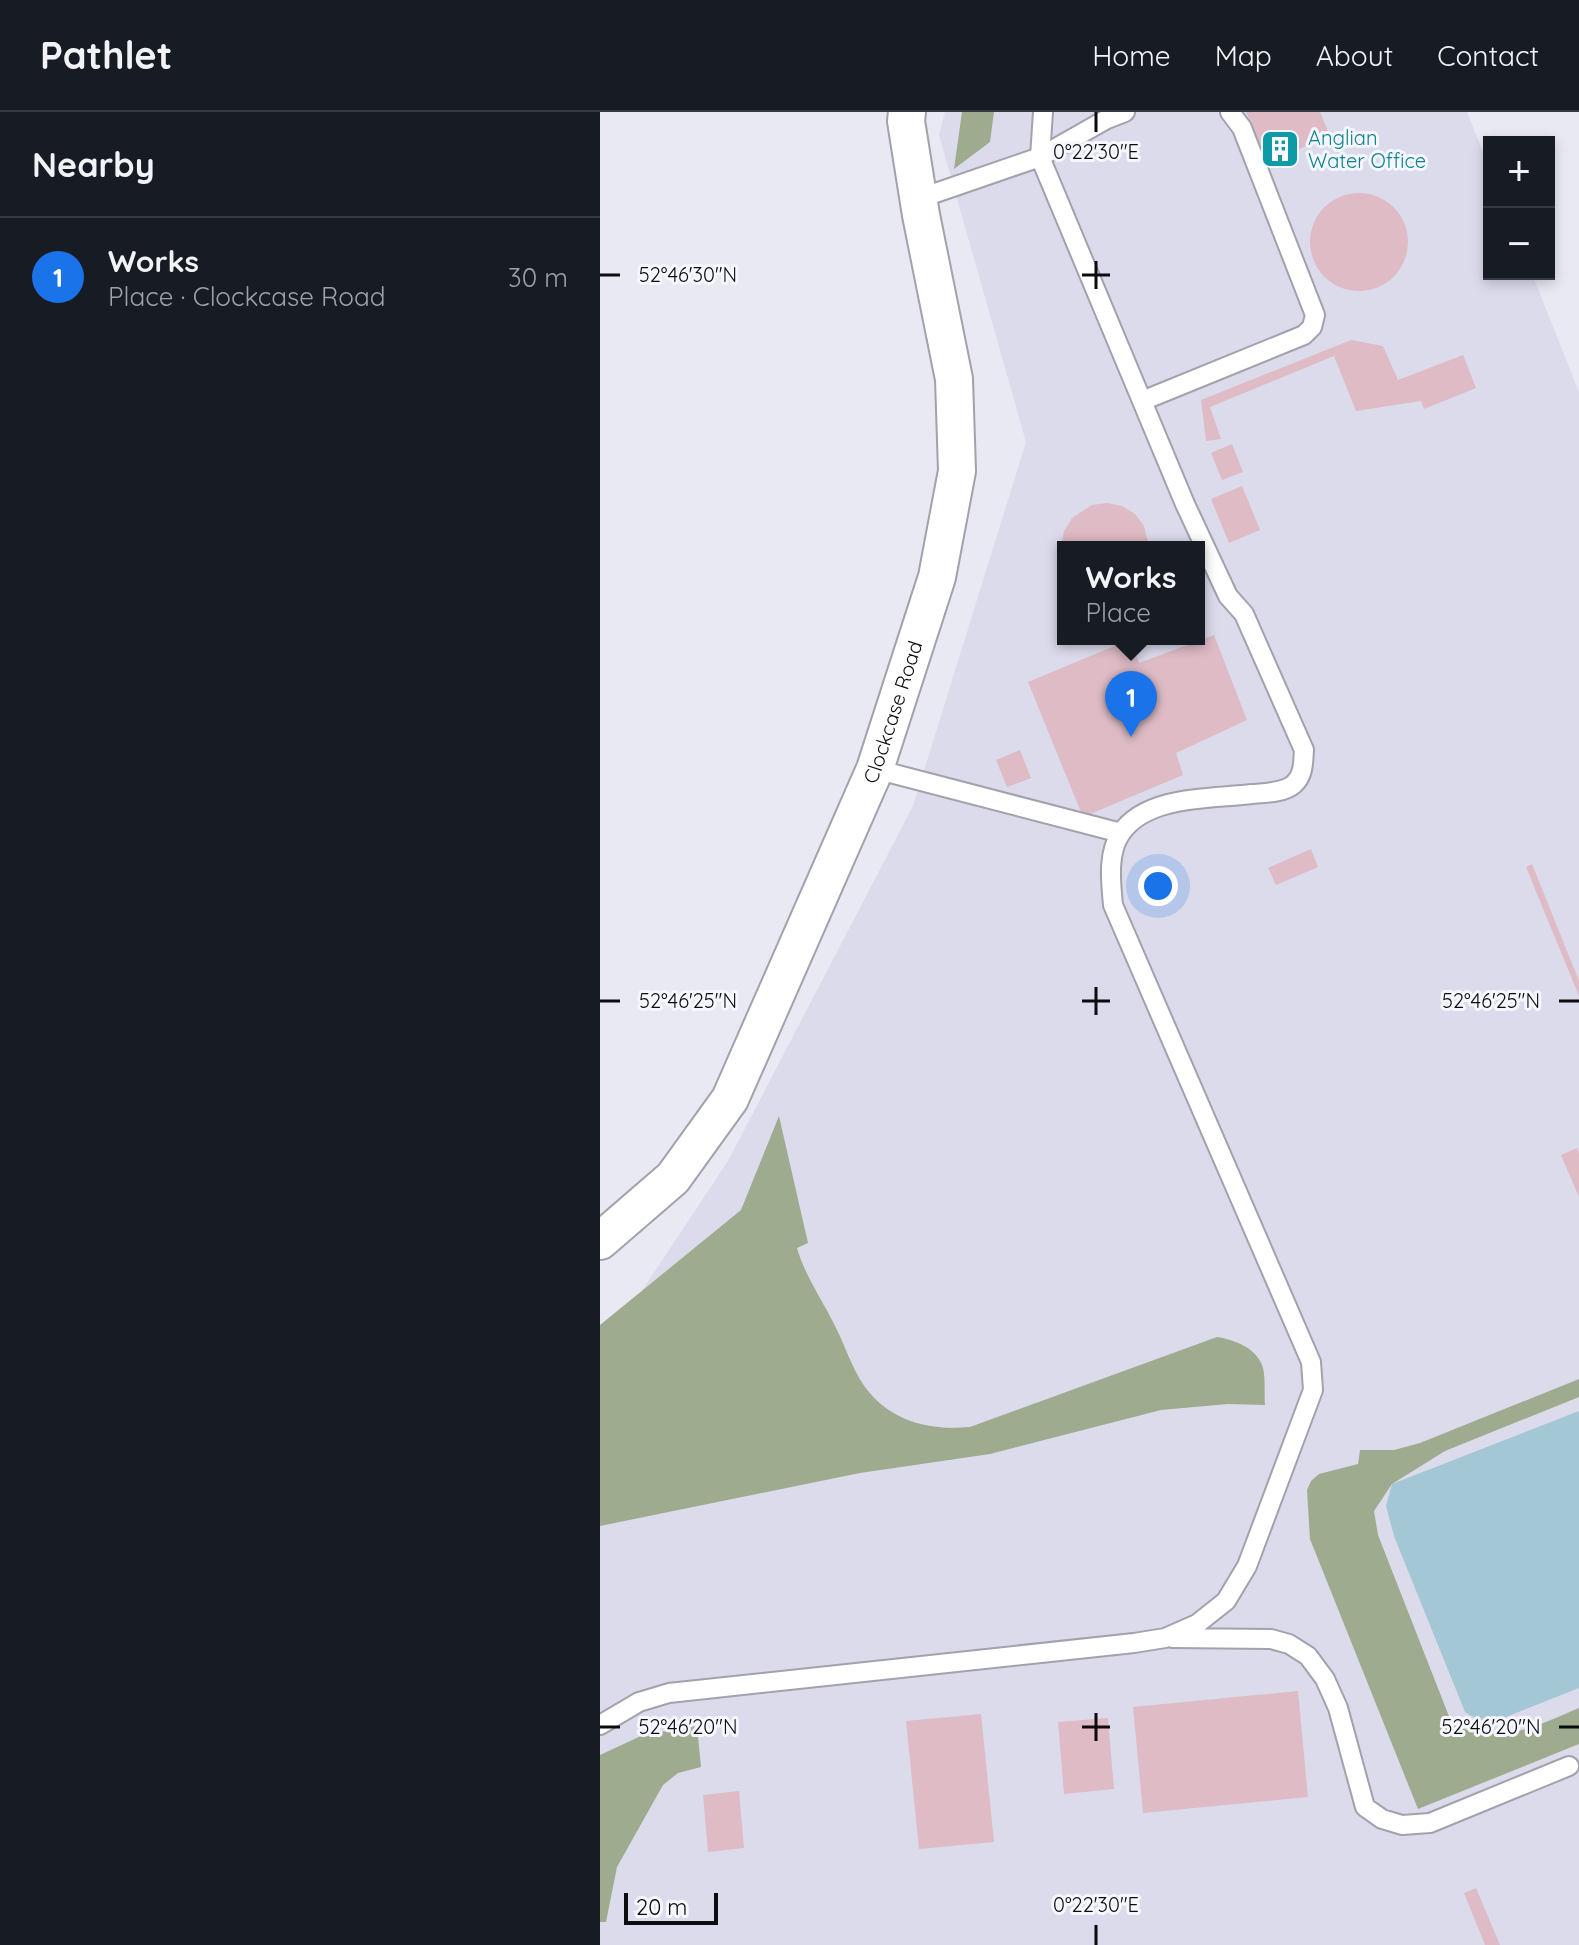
<!DOCTYPE html>
<meta charset="utf-8">
<style>
:root{--surface:#171b24;--page:#20242c;--text:#f1f3f6;--muted:#9ea1a6;--line:#363941;--accent:#1a73e8}
body{margin:0;font-family:Quicksand,sans-serif;background:var(--page);color:var(--text)}
.controls{position:absolute;right:24px;top:24px;display:grid;overflow:hidden;border-radius:0px;box-shadow:0 4px 12px #0003}
.controls button{width:72px;height:72px;display:grid;place-items:center;padding:0;border:0;border-bottom:2px solid var(--line);background:var(--surface);color:var(--text);font:40px sans-serif}
.scale{position:absolute;left:24px;bottom:20px;width:94px;box-sizing:border-box;padding-left:8px;border:4px solid #0c0c0f;border-top:0;font-size:22px;line-height:28px;white-space:nowrap;color:#0c0c0f;-webkit-text-stroke:6px #f6f7fe;paint-order:stroke}
.you{position:absolute;left:558px;top:774px;width:28px;height:28px;margin:-20px;border:6px solid #fff;border-radius:50%;background:#1a73e8;box-shadow:0 0 0 12px #1a73e833}
.badge{display:grid;place-items:center;width:52px;height:52px;border-radius:50%;background:var(--accent);color:#fff;font-size:26px;font-weight:700}
.pin{position:absolute;translate:-50% -66px;filter:drop-shadow(0 2px 4px #0008)}
.pin::after{content:'';position:absolute;top:42px;width:28px;height:24px;background:inherit;clip-path:polygon(0 0,100% 0,50% 100%)}
.popup{position:absolute;left:457px;top:429px;width:148px;height:104px;box-sizing:border-box;display:grid;place-content:center;border-radius:0px;background:var(--surface);filter:drop-shadow(0 2px 6px #0005);font-size:26px;white-space:nowrap;color:var(--muted)}
.popup b{font-size:30px;color:var(--text)}
.popup::after{content:'';position:absolute;left:50%;top:100%;margin-left:-16px;border:16px solid transparent;border-top-color:var(--surface)}
.list{margin:0;padding:0;list-style:none}
h2{display:flex;justify-content:space-between;align-items:center;height:104px;margin:0;padding:0 32px;font-size:34px}
h2 small{font-size:26px;font-weight:400;color:var(--muted)}
.list li{display:grid;grid-template-columns:52px 1fr auto;gap:24px;align-items:center;box-sizing:border-box;height:120px;padding:0 32px;border-top:2px solid var(--line)}
.list b{display:block;font-size:30px;white-space:nowrap}
.list p{margin:0;font-size:26px;white-space:nowrap;color:var(--muted)}
.list em{font-size:26px;font-style:normal;color:var(--muted)}
.map{position:relative;flex:none;width:979px;height:1833px;overflow:hidden}
header{display:flex;align-items:center;gap:48px;box-sizing:border-box;height:112px;padding:0 40px;background:var(--surface);border-bottom:2px solid var(--line)}
header strong{font-size:38px}
nav{display:flex;gap:44px;margin-inline-start:auto;font-size:28px}
main{display:flex}
aside{flex:1;background:var(--surface)}
.map>svg:first-child{display:block}
</style>
<header>
<strong>Pathlet</strong>
<nav><a>Home</a><a>Map</a><a>About</a><a>Contact</a></nav>
</header>
<main>
<aside>
<h2>Nearby<small></small></h2>
<ul class="list">
<li><span class="badge">1</span><div><b>Works</b><p>Place · Clockcase Road</p></div><em>30 m</em></li>
</ul>
</aside>
<div class="map">
<svg width="979" height="1833" viewBox="0 0 979 1833">
<rect width="100%" height="100%" fill="#e9e9f3"/>
<!-- built -->
<path fill="#dbdbec" fill-rule="evenodd" d="M345,0H867L889,55V162H932L979,280V1833H0V1242L128,1049L313,694L426,330L339,23ZM463,435H599V527H463Z"/>
<!-- forest -->
<path fill="#9fab8e" d="M362,0H394L390,30L354,57Z
M179,1004L208,1131L197,1136C205,1164 222,1187 235,1214C245,1233 252,1257 265,1275C290,1309 329,1319 370,1315L617,1225C634,1228 655,1235 662,1253C666,1263 664,1282 665,1293L628,1292L561,1298L390,1342L260,1361L0,1414V1213L141,1098Z
M979,1267V1285L845,1339L792,1372L774,1399L778,1423L852,1612C900,1634 934,1615 979,1596V1632L818,1697L710,1427L707,1378L711,1369L719,1362L758,1352L760,1338H794L820,1331Z
M97,1614L101,1655L78,1661L63,1673L17,1755L6,1810H0V1643L43,1623Z"/>
<!-- water -->
<path fill="#a3c7d4" d="M979,1299V1576L896,1609H880L865,1600L794,1424L786,1394L792,1372Z"/>
<!-- building -->
<path fill="#debbc5" d="M646,0H720L730,24L668,50Z
M710 130a49 49 0 1 1 98 0a49 49 0 1 1-98 0Z
M751,228L783,234L798,268L863,243L876,276L824,297L821,289L756,299L734,244L610,295L621,327L606,329L601,288Z
M632,332L643,360L622,368L611,341Z
M642,374L660,418L629,431L611,387Z
M507,391L522,394L535,402L544,414L549,435H461L464,419L472,406L492,393Z
M614,523L647,608L576,641L583,663L483,705L428,570L529,528L539,551Z
M420,638L431,666L407,675L396,648Z
M711,737L718,755L676,773L668,756Z
M932,752L979,869V884L926,755Z
M977,1036L979,1041V1085L961,1043Z
M698,1579L708,1685L543,1701L533,1595Z
M381,1602L394,1730L319,1737L306,1609Z
M508,1606L514,1677L464,1682L458,1610Z
M139,1679L144,1736L108,1740L103,1683Z
M876,1776L900,1833H885L864,1781Z"/>
<g fill="none" stroke-linecap="round" stroke-linejoin="round">
<!-- service casing -->
<g stroke="#a1a2ab" stroke-width="22">
<path id="service" d="M440,45L507,7L525,0
M440,45L443,0
M542,289L704,223L712,215L715,203L642,16L630,0
M275,657L521,721
M572,1526L671,1527L689,1532L708,1544L725,1567L738,1596L765,1695L782,1707L802,1713L830,1711L969,1654
M0,1613L39,1590L69,1581L534,1531L565,1526L597,1512L626,1489L647,1454L713,1278L711,1250L513,793C511,771 507,741 521,721C547,683 612,687 652,682C664,681 684,681 694,672C704,663 703,650 704,638L644,502L628,484L585,392L440,45L318,87"/>
</g>
<!-- minor casing -->
<g stroke="#a1a2ab" stroke-width="40">
<g id="minor">
<path id="s1" d="M0,1129L73,1066L130,987L275,657L337,465L357,359L354,267L321,103L306,9L307,0"/>
</g>
</g>
<!-- service -->
<use href="#service" stroke="#fff" stroke-width="18"/>
<!-- minor -->
<use href="#minor" stroke="#fff" stroke-width="36"/>
</g>
<!-- ticks -->
<path fill="none" stroke="#0c0c0f" stroke-width="3" d="M496,0V20M496,149V177M0,163H20M482,163H510M496,875V903M0,889H20M482,889H510M959,889H979M496,1601V1629M0,1615H20M482,1615H510M959,1615H979M496,1813V1833"/>
<!-- icons -->
<defs>
<g id="building-square" transform="scale(2)"><rect x="-9" y="-9" width="18" height="18" rx="4" fill="#0f9aa8" stroke="#f6f7fe"/><path d="M-4-6H4V6H1V3H-1V6H-4ZM-2.5-4.3h1.7v1.8h-1.7ZM.8-4.3h1.7v1.8H.8ZM-2.5-1h1.7V.8h-1.7ZM.8-1h1.7V.8H.8Z" fill="#fff"/></g>
</defs>
<g fill-rule="evenodd">
<use href="#building-square" x="680" y="37"/>
</g>
<g text-anchor="middle" stroke-width="6" stroke-linejoin="round" paint-order="stroke">
<!-- culture labels -->
<g font-size="20" fill="#0d838f" stroke="#f6f7fe" text-anchor="start">
<text x="708" y="33">Anglian<tspan x="708" dy="23">Water Office</tspan></text>
</g>
<!-- street labels -->
<g font-size="20" fill="#0c0c0f" stroke="#f6f7fe">
<text dy="7" stroke="none"><textPath href="#s1" startOffset="614">Clockcase Road</textPath></text>
</g>
</g>
<g font-size="20" text-anchor="middle" fill="#0c0c0f" stroke="#f6f7fe" stroke-width="6" stroke-linejoin="round" paint-order="stroke">
<text x="496" y="47">0°22'30"E</text>
<text x="88" y="170">52°46'30"N</text>
<text x="88" y="896">52°46'25"N</text>
<text x="891" y="896">52°46'25"N</text>
<text x="88" y="1622">52°46'20"N</text>
<text x="891" y="1622">52°46'20"N</text>
<text x="496" y="1800">0°22'30"E</text>
</g>
</svg>
<div class="controls">
<button>+</button>
<button>−</button>
</div>
<div class="scale">20 m</div>
<div class="you"></div>
<div class="pin badge" style="left:531px;top:625px">1</div>
<div class="popup"><b>Works</b>Place</div>
</div>
</main>
